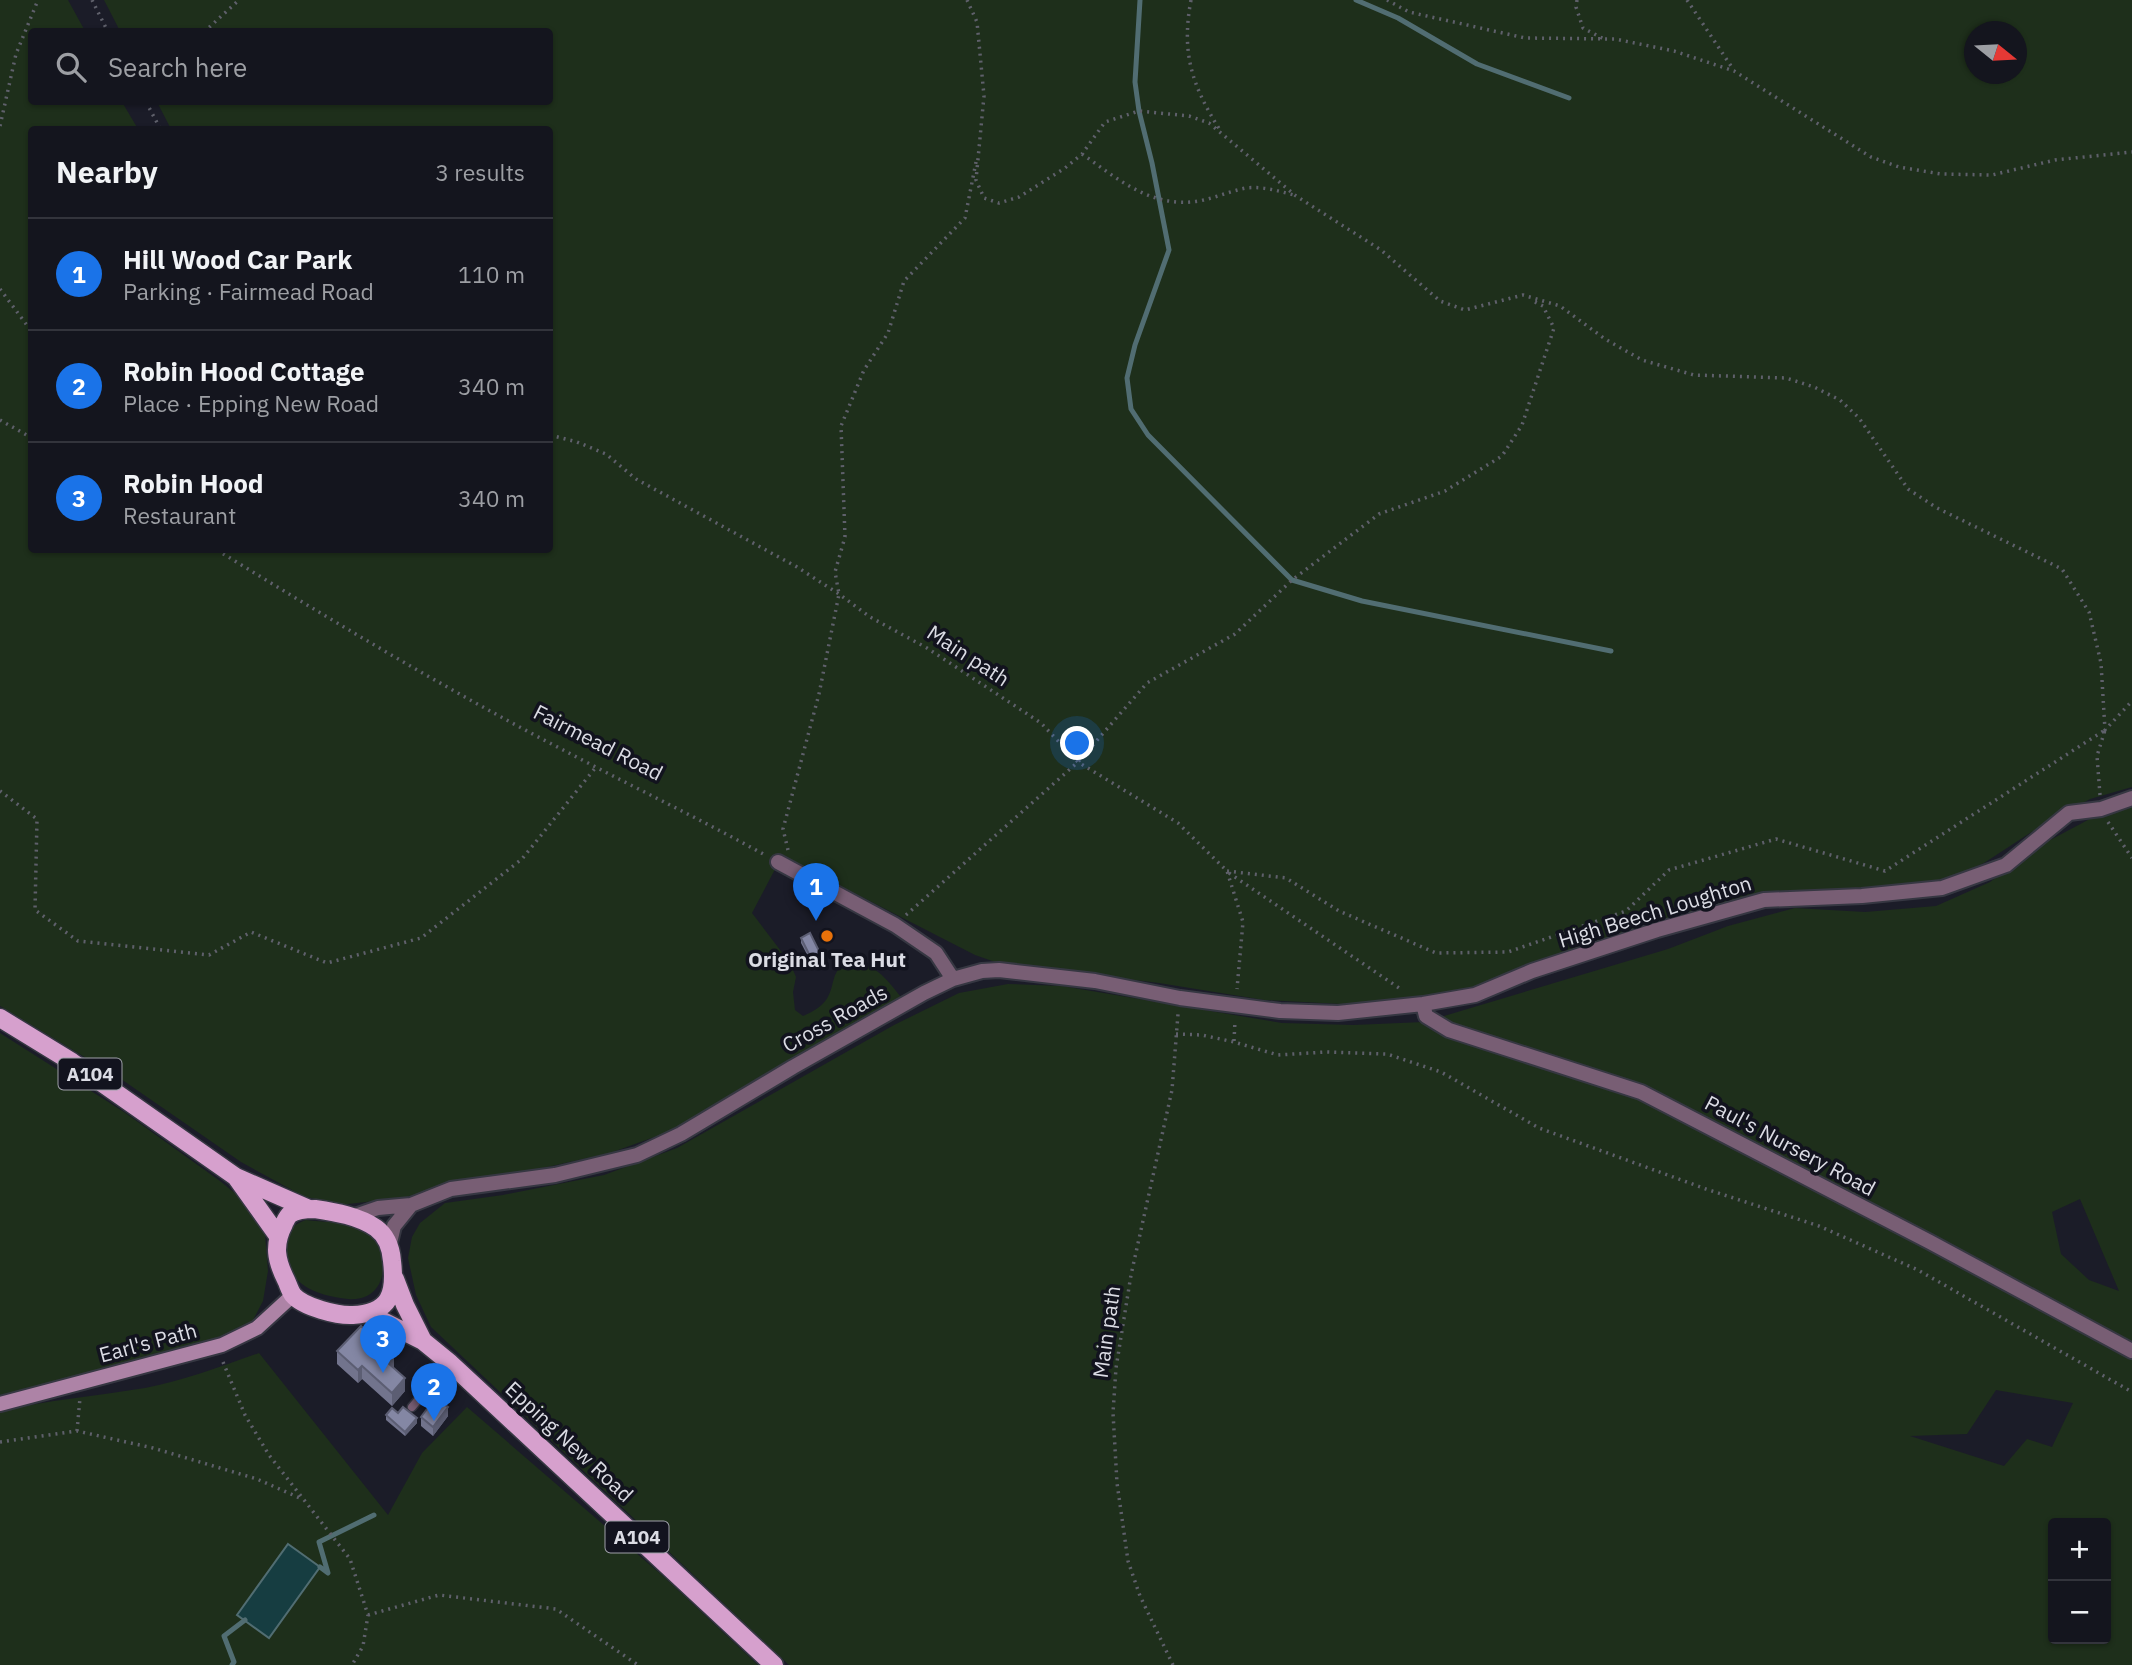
<!DOCTYPE html>
<meta charset="utf-8">
<style>
:root{--surface:#14151e;--page:#21222b;--text:#f1f3f6;--muted:#9d9fa4;--line:#33343c;--accent:#1a73e8}
body{margin:0;font-family:"IBM Plex Sans",sans-serif;background:var(--page);color:var(--text)}
.controls{position:absolute;right:21px;bottom:21px;display:grid;overflow:hidden;border-radius:7px;box-shadow:0 2px 5px #0004}
.controls button{width:63px;height:63px;display:grid;place-items:center;padding:0;border:0;border-bottom:2px solid var(--line);background:var(--surface);color:var(--text);font:35px sans-serif}
.compass{position:absolute;left:1964px;top:21px;width:63px;height:63px;border-radius:50%;background:var(--surface);box-shadow:0 2px 5px #0004;rotate:108deg}
.you{position:absolute;left:1078px;top:744px;width:24px;height:24px;margin:-18px;border:5px solid #fff;border-radius:50%;background:#1a73e8;box-shadow:0 0 0 10px #1a73e833}
.badge{display:grid;place-items:center;width:46px;height:46px;border-radius:50%;background:var(--accent);color:#fff;font-size:23px;font-weight:700}
.pin{position:absolute;translate:-50% -58px;filter:drop-shadow(0 2px 4px #0008)}
.pin::after{content:'';position:absolute;top:37px;width:24px;height:21px;background:inherit;clip-path:polygon(0 0,100% 0,50% 100%)}
.list{margin:0;padding:0;list-style:none}
h2{display:flex;justify-content:space-between;align-items:center;height:91px;margin:0;padding:0 28px;font-size:30px}
h2 small{font-size:23px;font-weight:400;color:var(--muted)}
.list li{display:grid;grid-template-columns:46px 1fr auto;gap:21px;align-items:center;box-sizing:border-box;height:112px;padding:0 28px;border-top:2px solid var(--line)}
.list b{display:block;font-size:26px;white-space:nowrap}
.list p{margin:0;font-size:23px;white-space:nowrap;color:var(--muted)}
.list em{font-size:23px;font-style:normal;color:var(--muted)}
.icon{flex:none;width:38px;height:38px;fill:none;stroke:currentColor;stroke-width:2;stroke-linecap:round;stroke-linejoin:round}
.map{position:relative;flex:none;width:2132px;height:1665px;overflow:hidden}
.search{position:absolute;background:var(--surface);box-shadow:0 2px 5px #0004;left:28px;top:28px;width:525px;height:77px;display:flex;align-items:center;gap:18px;box-sizing:border-box;padding:0 24px;border-radius:7px;color:var(--muted);font-size:26px}
.panel{position:absolute;background:var(--surface);box-shadow:0 2px 5px #0004;left:28px;top:126px;width:525px;height:427px;border-radius:7px}
.map>svg:first-child{display:block}
</style>
<div class="map">
<svg width="2132" height="1665" viewBox="0 0 2132 1665">
<rect width="100%" height="100%" fill="#1b1c28"/>
<!-- green -->
<path fill="#1e2f1b" fill-rule="evenodd" d="M0,0H68L85,31L32,32V102H122L138,129L32,130V550H550V130L171,129L157,102H550V32L120,31L104,0H2132V787L2090,799L2030,833L1984,863L1945,880L1894,887L1799,892L1464,992L1405,1002L1341,1004L1264,1000L1159,983L998,963L975,955L782,856L752,913L790,963L796,977L793,992L795,1010L803,1016C812,1012 820,1008 826,1000C836,986 829,974 847,961C875,963 884,976 901,997L753,1086L671,1131L610,1153L516,1174L454,1184L402,1198L339,1205L303,1196L241,1162L121,1079L0,1006ZM1974,32H2016V74H1974Z
M2132,805V1665H789L431,1327L416,1295L408,1258L412,1237L420,1223L445,1203L503,1195L604,1175L677,1148L894,1025L959,993L1008,984L1062,986L1282,1023L1353,1025L1424,1022L1668,949L1728,926L1795,908L1865,912L1936,906L1990,882L2039,846L2101,813ZM2080,1199L2119,1291L2089,1280L2061,1254L2052,1212ZM1996,1390L2073,1403L2052,1447L2027,1439L2004,1466L1910,1436L1967,1434ZM2053,1523H2106V1639H2053Z
M0,1033L124,1112L220,1181L253,1208L265,1234L268,1271L263,1301L251,1324L237,1336L147,1364L0,1395Z
M306,1220C322,1222 344,1222 360,1228C392,1242 393,1303 348,1299C332,1297 315,1294 302,1284C280,1267 274,1230 306,1220Z
M259,1353L388,1515L422,1453L467,1407L664,1577L758,1665H0V1411C48,1400 96,1396 145,1388C183,1381 222,1366 259,1353Z"/>
<!-- water -->
<path fill="#163d41" stroke="#516d72" stroke-width="2" d="M288,1544L320,1567L269,1638L237,1615Z"/>
<g fill="none" stroke-linecap="round" stroke-linejoin="round">
<!-- stream -->
<path stroke="#516d72" stroke-width="5" d="M1140,0L1135,82L1139,111L1152,163L1169,250L1135,345L1127,378L1131,409L1148,435L1292,580L1362,601L1611,651
M1356,0L1398,18L1477,64L1569,98
M320,1567L328,1573L319,1542L374,1515
M232,1665L234,1662L224,1636L245,1620"/>
<!-- lane casing -->
<g stroke="#363742" stroke-width="11">
<path id="lane" d="M412,1407L449,1364"/>
</g>
<!-- street casing -->
<g stroke="#363742" stroke-width="18">
<path id="street" d="M778,862L895,925L936,953L953,979
M1423,1004L1426,1016L1449,1030L1641,1092L1930,1242L2132,1351
M352,1217L378,1208L411,1205L451,1189L555,1175L637,1155L681,1134L793,1067L924,993L953,979L982,971L999,970L1095,981L1180,998L1280,1011L1338,1013L1423,1004L1475,995L1532,971L1657,930L1764,900L1862,896L1942,888L2006,865L2069,813L2101,809L2132,798
M389,1247L394,1226L411,1205"/>
</g>
<!-- secondary casing -->
<g stroke="#363742" stroke-width="18">
<path id="secondary" d="M0,1404L222,1345L257,1328L293,1295"/>
</g>
<!-- primary casing -->
<g stroke="#363742" stroke-width="21">
<path id="primary" d="M0,1018L72,1062L236,1177L309,1209
M236,1177L278,1236
M315,1209C335,1212 359,1216 376,1228C387,1236 391,1248 392,1261C396,1294 390,1313 353,1315C338,1316 303,1307 293,1295C290,1291 288,1284 286,1280C276,1260 273,1245 284,1224C284,1223 288,1216 289,1215C296,1209 307,1209 315,1209Z
M395,1279L405,1305L423,1341
M369,1314L423,1341L450,1363L774,1665"/>
</g>
<!-- path -->
<path stroke="#5f606b" stroke-width="3.5" stroke-dasharray="2 5" stroke-linecap="butt" d="M92,0L108,32
M967,0L977,22L984,96L976,180L984,198L999,203L1019,197L1065,168L1082,154L1105,122L1139,111L1189,116L1209,123L1296,196L1381,250L1440,301L1465,310L1523,295L1560,306L1605,339L1642,360L1694,375L1786,378L1814,387L1840,400L1859,418L1908,489L1937,508L2062,569L2089,612L2101,663L2105,730L2132,701
M1191,0C1181,53 1192,86 1220,130
M1387,0L1409,12L1525,38L1615,39L1674,51L1734,71L1871,157L1899,167L1941,174L1992,175L2055,160L2132,152
M1577,0L1576,7L1583,28L1604,39
M1687,0L1733,69
M204,32L239,0
M146,102L161,130
M0,126L16,54L38,0
M1082,154C1118,179 1152,209 1199,201C1215,198 1230,191 1246,188C1263,186 1278,191 1294,195
M0,289L32,332
M0,420L32,438
M550,435L577,442L606,454L636,479L797,567L839,594L870,617L927,648L1041,723L1078,762L1178,823L1227,871L1243,922L1237,989
M217,550C331,620 447,690 567,752C633,787 700,819 765,855
M0,791L37,819L35,910L78,941L209,955L251,932L327,963L421,938L522,859L596,767
M2100,795L2097,756L2105,730
M2108,822L2132,858
M788,850L783,829L819,694L839,594L835,572L845,537L841,426L864,370L888,333L904,281L965,218L976,162
M1227,871L1286,878L1339,911L1436,953L1508,952L1626,911L1669,870L1776,839L1885,871L2105,730
M1229,873L1402,990
M906,915L1078,762L1147,683L1235,634L1292,580L1379,514L1445,491L1502,456L1522,425L1554,328L1543,306L1531,300
M1176,1034L1202,1035L1234,1042L1278,1055L1326,1052L1387,1054L1441,1072L1539,1128L1706,1189L1819,1226L1918,1270L2132,1392
M1234,1041L1235,1021
M223,1362L245,1415L269,1455L350,1559L368,1615L363,1646L352,1665
M77,1431L80,1398
M0,1442L77,1431L153,1448L257,1479L302,1499
M368,1615L439,1595L556,1609L638,1665
M1173,1665L1140,1596L1128,1561L1117,1483L1113,1413L1116,1368L1131,1275L1172,1090L1178,1014"/>
<!-- lane -->
<use href="#lane" stroke="#785e74" stroke-width="8"/>
<!-- street -->
<use href="#street" stroke="#785e74" stroke-width="14"/>
<!-- secondary -->
<use href="#secondary" stroke="#ad83a6" stroke-width="14"/>
<!-- primary -->
<use href="#primary" stroke="#d6a0cd" stroke-width="18"/>
</g>
<!-- wall -->
<path fill="#72748d" d="M801,938L821,959L812,964L801,943Z
M337,1351L394,1368L405,1391L392,1406L362,1379L358,1383L337,1364Z
M398,1413L417,1423L405,1436L386,1420V1415Z
M448,1416L433,1436L421,1426V1417Z"/>
<!-- shaded-wall -->
<path fill="#5c5e73" d="M821,955V959L812,964V960Z
M394,1356V1369L388,1363Z
M362,1366V1379L358,1383V1370Z
M405,1378V1391L392,1406V1393Z
M448,1407V1416L433,1436V1427Z
M417,1418V1423L405,1436V1432Z"/>
<!-- building -->
<path fill="#8487a4" stroke="#5c5e73" stroke-width="2" d="M810,933L821,955L812,960L801,938Z
M361,1326L383,1349L385,1347L394,1356L388,1363L405,1378L392,1393L362,1366L358,1370L337,1351Z
M435,1398L448,1407L433,1427L421,1417Z
M403,1407L417,1418L405,1432L386,1415L392,1408L398,1413Z"/>
<!-- markers -->
<circle fill="#e8710a" stroke="#12131e" stroke-width="2.5" cx="827" cy="936" r="7"/>
<g text-anchor="middle" stroke-width="7" stroke-linejoin="round" paint-order="stroke">
<!-- shield labels -->
<g fill="#12131e" stroke="#9fa0a9" stroke-width="2">
<rect x="58.5" y="1058.5" width="63" height="31" rx="5"/>
<rect x="605.5" y="1521.5" width="63" height="31" rx="5"/>
</g>
<g font-size="19" font-weight="bold" fill="#dbdce4">
<text x="90" y="1081">A104</text>
<text x="637" y="1544">A104</text>
</g>
<!-- street labels -->
<g font-size="21" fill="#dbdce4" stroke="#12131e">
<text transform="translate(968 656) rotate(33)" y="7">Main path</text>
<text transform="translate(598 743) rotate(27)" y="7">Fairmead Road</text>
<text transform="translate(1655 912) rotate(-17)" y="7">High Beech Loughton</text>
<text transform="translate(835 1019) rotate(-29)" y="7">Cross Roads</text>
<text transform="translate(1790 1146) rotate(28)" y="7">Paul's Nursery Road</text>
<text transform="translate(1107 1332) rotate(-82)" y="7">Main path</text>
<text transform="translate(148 1343) rotate(-15)" y="7">Earl's Path</text>
<text transform="translate(569 1442) rotate(43)" y="7">Epping New Road</text>
</g>
<!-- poi labels -->
<g font-size="21" font-weight="bold" fill="#dbdce4" stroke="#12131e">
<text x="827" y="967">Original Tea Hut</text>
</g>
</g>
</svg>
<div class="controls">
<button>+</button>
<button>−</button>
</div>
<svg class="compass" viewBox="-18 -18 36 36"><path d="M0-13l5 13h-10z" fill="#e53935"/><path d="M0 13l5-13h-10z" fill="#9d9fa4"/></svg>
<div class="you"></div>
<div class="pin badge" style="left:816px;top:921px">1</div>
<div class="pin badge" style="left:434px;top:1421px">2</div>
<div class="pin badge" style="left:383px;top:1373px">3</div>
<div class="search"><svg class="icon" aria-label="search" viewBox="0 0 24 24"><circle cx="10" cy="10" r="6"/><path d="M15 15l6 6"/></svg>Search here</div>
<section class="panel">
<h2>Nearby<small>3 results</small></h2>
<ul class="list">
<li><span class="badge">1</span><div><b>Hill Wood Car Park</b><p>Parking · Fairmead Road</p></div><em>110 m</em></li>
<li><span class="badge">2</span><div><b>Robin Hood Cottage</b><p>Place · Epping New Road</p></div><em>340 m</em></li>
<li><span class="badge">3</span><div><b>Robin Hood</b><p>Restaurant</p></div><em>340 m</em></li>
</ul>
</section>
</div>
